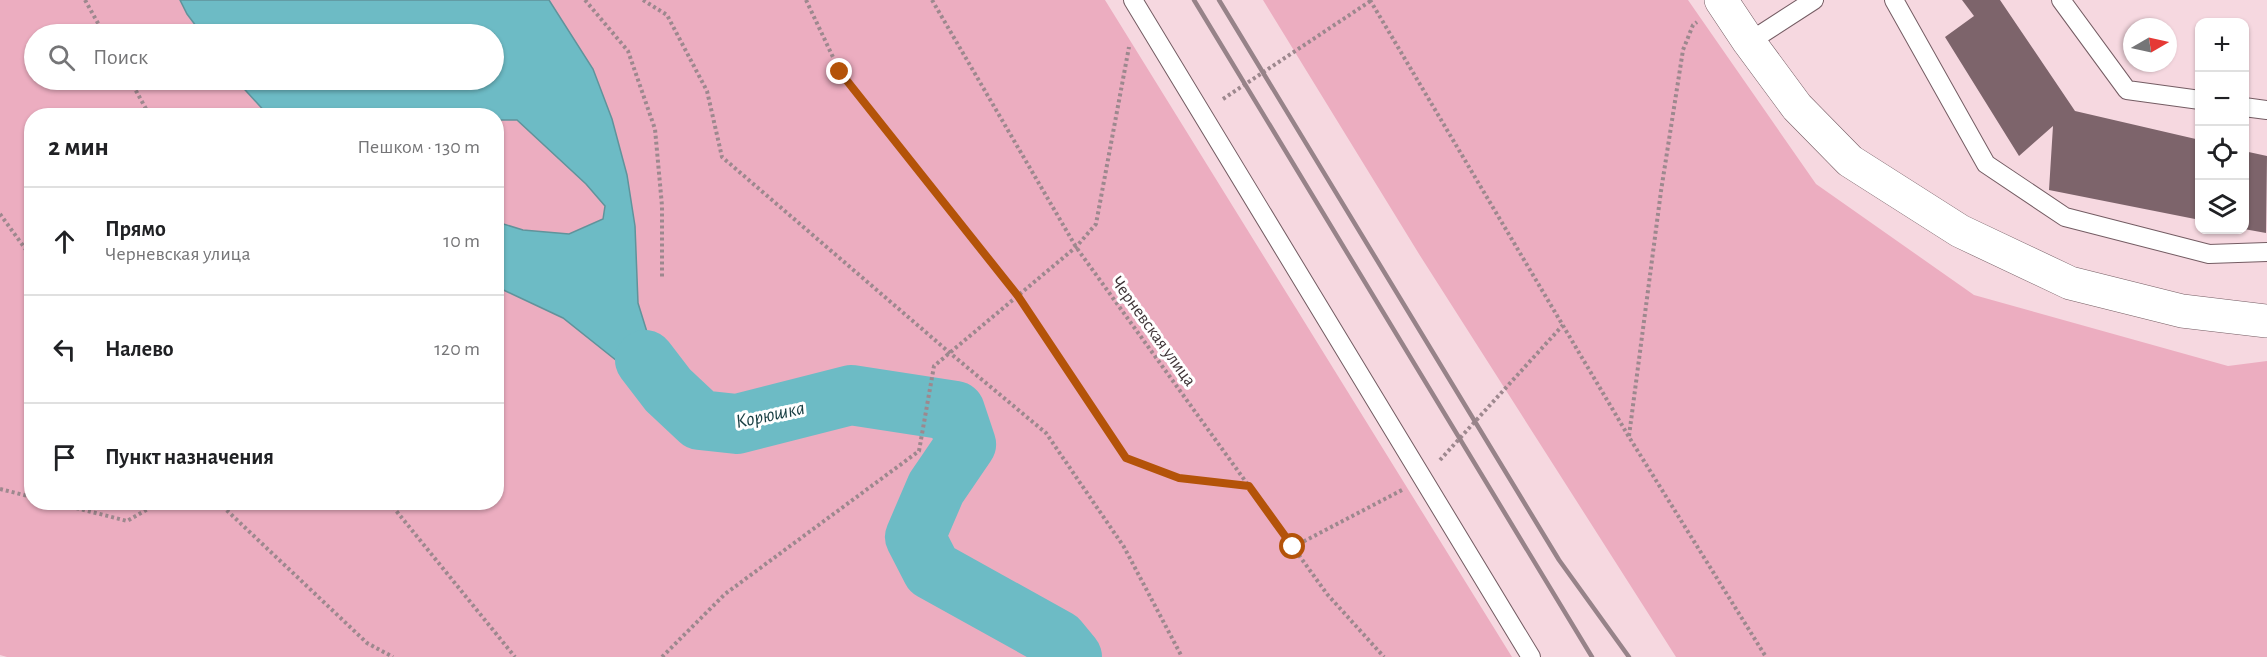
<!DOCTYPE html>
<html lang="ru">
<meta charset="utf-8">
<style>
:root{--surface:#fff;--page:#f6f6f6;--text:#202124;--muted:#757577;--line:#e0e0e0}
body{margin:0;font-family:"Alegreya Sans",sans-serif;background:var(--page);color:var(--text)}
.controls{position:absolute;right:18px;top:18px;display:grid;overflow:hidden;border-radius:12px;box-shadow:0 2px 4px #0004}
.controls button{width:54px;height:54px;display:grid;place-items:center;padding:0;border:0;border-bottom:2px solid var(--line);background:var(--surface);color:var(--text);font:30px sans-serif}
.compass{position:absolute;left:2123px;top:18px;width:54px;height:54px;border-radius:50%;background:var(--surface);box-shadow:0 2px 4px #0004;rotate:81deg}
.stop{position:absolute;width:18px;height:18px;margin:-14px;border:4px solid #b45309;border-radius:50%;background:#fff}
.stop.end{background:#b45309;border-color:#fff;box-shadow:0 2px 6px #0008}
.list{margin:0;padding:0;list-style:none}
h2{display:flex;justify-content:space-between;align-items:center;height:78px;margin:0;padding:0 24px;font-size:26px}
h2 small{font-size:20px;font-weight:400;color:var(--muted)}
.list li{display:grid;grid-template-columns:39px 1fr auto;gap:18px;align-items:center;box-sizing:border-box;height:108px;padding:0 24px;border-top:2px solid var(--line)}
.list b{display:block;font-size:22px;white-space:nowrap}
.list p{margin:0;font-size:20px;white-space:nowrap;color:var(--muted)}
.list em{font-size:20px;font-style:normal;color:var(--muted)}
.icon{flex:none;width:33px;height:33px;fill:none;stroke:currentColor;stroke-width:2;stroke-linecap:round;stroke-linejoin:round}
.map{position:relative;flex:none;width:2267px;height:657px;overflow:hidden}
.search{position:absolute;background:var(--surface);box-shadow:0 2px 4px #0004;left:24px;top:24px;width:480px;height:66px;display:flex;align-items:center;gap:15px;box-sizing:border-box;padding:0 21px;border-radius:33px;color:var(--muted);font-size:22px}
.panel{position:absolute;background:var(--surface);box-shadow:0 2px 4px #0004;left:24px;top:108px;width:480px;height:402px;border-radius:24px}
.map>svg:first-child{display:block}
</style>
<div class="map">
<svg width="2267" height="657" viewBox="0 0 2267 657">
<rect width="100%" height="100%" fill="#f6d8e0"/>
<!-- green -->
<path fill="#ecadc0" fill-rule="evenodd" d="M0,0H1105L1512,657H7L0,655ZM34,34H494V80H34ZM32,116H496V502H32Z
M1263,0H1688L1816,184L1974,295L2228,366L2267,361V657H1676L1419,254Z"/>
<!-- water -->
<path fill="#6dbbc5" stroke="#60939b" stroke-width="1.5" d="M180,0H549L593,69L612,119L627,175L635,226L638,303L656,361L697,410L700,420L689,425L627,369L563,318L497,287V222L523,230L569,234L603,219L605,206L586,184L517,120H497L496,116L268,115L236,80H494V34H202L187,14Z"/>
<g fill="none" stroke-linecap="round" stroke-linejoin="round">
<!-- river -->
<path stroke="#6dbbc5" stroke-width="60" d="M645,360L668,390L700,420L737,424L851,395L955,411L966,444L936,488L915,537L932,570L1058,640L1072,657"/>
</g>
<!-- building -->
<path fill="#7d646b" d="M1962,0H2000L2075,111L2200,140V220L2049,190L2053,126L2019,156L1945,37L1974,16Z
M2244,151L2267,156L2266,233L2244,229Z"/>
<g fill="none" stroke-linecap="round" stroke-linejoin="round">
<!-- service casing -->
<g stroke="#745c63" stroke-width="20">
<path id="service" d="M1133,0L1531,657
M1894,0L1986,164L2065,217L2209,254L2267,252
M2061,0L2127,90L2200,100
M1749,42L1814,0
M2244,107L2267,110"/>
</g>
<!-- minor casing -->
<g stroke="#745c63" stroke-width="34">
<path id="minor" d="M1721,0L1749,42L1797,107L1850,161L1960,231L2070,283L2182,311L2267,321"/>
</g>
<!-- path -->
<path stroke="#9d888e" stroke-width="4" stroke-dasharray="3 3" stroke-linecap="butt" d="M85,0L104,34
M585,0L628,51L655,129L662,206V278
M643,0L667,15L707,91L722,157L950,353L1046,433L1124,547L1182,657
M806,0L840,72L1018,296L1126,458L1179,478L1248,486
M932,0L1076,247L1327,594L1384,657
M1370,0L1629,437L1766,657
M130,80L150,116
M1223,99L1372,0
M0,214L32,258
M1629,436L1661,191L1683,50L1693,25L1697,22
M1440,460L1563,325
M0,489L32,497
M53,502L127,521L160,502
M218,502L367,643L393,657
M389,502L515,657
M1293,547L1402,490
M662,657L725,594L919,451L934,366L1076,247L1096,224L1129,47"/>
<!-- service -->
<use href="#service" stroke="#fff" stroke-width="18"/>
<!-- minor -->
<use href="#minor" stroke="#fff" stroke-width="33"/>
<!-- rail -->
<path stroke="#978389" stroke-width="4.5" d="M1194,0L1592,657
M1219,0L1559,560L1629,657"/>
</g>
<g fill="none" stroke-linecap="round" stroke-linejoin="round">
<!-- route -->
<path stroke="#b45309" stroke-width="8" d="M840,72L1018,296L1126,458L1179,478L1249,486L1293,547"/>
</g>
<g text-anchor="middle" stroke-width="6" stroke-linejoin="round" paint-order="stroke">
<!-- street labels -->
<g font-size="18" fill="#403538" stroke="#fff">
<text transform="translate(1154 331) rotate(54)" y="6">Черневская улица</text>
</g>
<!-- water labels -->
<g font-size="20" font-style="italic" fill="#173d41" stroke="#fff">
<text transform="translate(770 414) rotate(-12)" y="7">Корюшка</text>
</g>
</g>
</svg>
<div class="controls">
<button>+</button>
<button>−</button>
<button><svg class="icon" aria-label="locate" viewBox="0 0 24 24"><circle cx="12" cy="12" r="6"/><path d="M12 2v4M12 18v4M2 12h4M18 12h4"/></svg></button>
<button><svg class="icon" aria-label="layers" viewBox="0 0 24 24"><path d="M12 4l9 5-9 5-9-5zM3 14l9 5 9-5"/></svg></button>
</div>
<svg class="compass" viewBox="-18 -18 36 36"><path d="M0-13l5 13h-10z" fill="#e53935"/><path d="M0 13l5-13h-10z" fill="#757577"/></svg>
<div class="stop" style="left:1293px;top:547px"></div>
<div class="stop end" style="left:840px;top:72px"></div>
<div class="search"><svg class="icon" aria-label="search" viewBox="0 0 24 24"><circle cx="10" cy="10" r="6"/><path d="M15 15l6 6"/></svg>Поиск</div>
<section class="panel">
<h2>2 мин<small>Пешком · 130 m</small></h2>
<ul class="list">
<li><svg class="icon" aria-label="ahead" viewBox="0 0 24 24"><path d="M12 20V5M6 11l6-6 6 6"/></svg><div><b>Прямо</b><p>Черневская улица</p></div><em>10 m</em></li>
<li><svg class="icon" aria-label="left" viewBox="0 0 24 24"><path d="M17 20v-9H6M10 6l-5 5 5 5"/></svg><div><b>Налево</b></div><em>120 m</em></li>
<li><svg class="icon" aria-label="arrive" viewBox="0 0 24 24"><path d="M6 21V4h12l-3 4 3 4H6"/></svg><div><b>Пункт назначения</b></div></li>
</ul>
</section>
</div>
